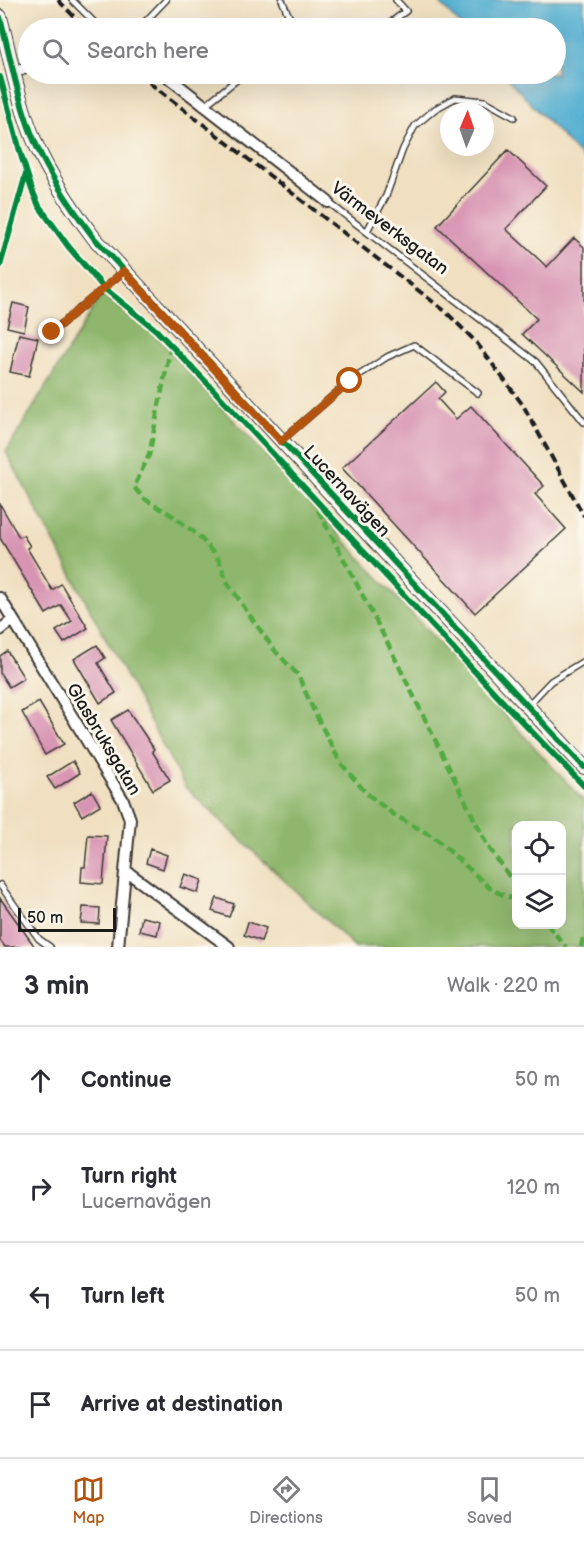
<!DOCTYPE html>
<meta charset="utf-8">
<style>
:root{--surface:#fff;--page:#f7f7f7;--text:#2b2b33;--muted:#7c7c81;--line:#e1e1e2;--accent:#b45309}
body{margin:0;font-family:"Balsamiq Sans",sans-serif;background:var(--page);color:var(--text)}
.controls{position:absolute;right:18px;bottom:18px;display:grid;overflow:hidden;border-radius:12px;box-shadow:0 6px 24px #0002}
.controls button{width:54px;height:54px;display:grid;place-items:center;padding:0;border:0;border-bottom:2px solid var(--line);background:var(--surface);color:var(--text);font:30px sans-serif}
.compass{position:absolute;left:440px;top:102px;width:54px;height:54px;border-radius:50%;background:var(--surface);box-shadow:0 6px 24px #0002;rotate:2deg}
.scale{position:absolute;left:18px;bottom:15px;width:98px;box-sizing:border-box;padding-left:6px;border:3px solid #1c1c1c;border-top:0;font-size:16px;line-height:21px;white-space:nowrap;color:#1c1c1c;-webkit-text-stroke:4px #fbf7ec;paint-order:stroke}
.stop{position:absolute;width:18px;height:18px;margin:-14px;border:4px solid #b45309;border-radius:50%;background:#fff}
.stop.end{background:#b45309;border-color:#fff;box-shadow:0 2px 6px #0008}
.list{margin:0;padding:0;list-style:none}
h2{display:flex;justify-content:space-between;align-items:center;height:78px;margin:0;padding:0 24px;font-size:26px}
h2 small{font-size:20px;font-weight:400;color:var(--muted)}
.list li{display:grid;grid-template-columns:39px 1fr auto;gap:18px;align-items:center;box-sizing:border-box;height:108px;padding:0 24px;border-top:2px solid var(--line)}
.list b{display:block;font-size:22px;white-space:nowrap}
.list p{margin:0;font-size:20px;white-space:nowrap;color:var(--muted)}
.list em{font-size:20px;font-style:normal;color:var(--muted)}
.icon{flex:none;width:33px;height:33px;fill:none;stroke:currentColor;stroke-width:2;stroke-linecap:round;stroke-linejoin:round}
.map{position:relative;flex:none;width:584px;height:947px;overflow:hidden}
.search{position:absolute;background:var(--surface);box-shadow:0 6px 24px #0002;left:18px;right:18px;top:18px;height:66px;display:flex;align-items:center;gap:15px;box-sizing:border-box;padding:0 21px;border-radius:33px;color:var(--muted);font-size:22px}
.sheet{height:510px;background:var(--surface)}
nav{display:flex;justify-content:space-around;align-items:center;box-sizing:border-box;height:84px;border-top:2px solid var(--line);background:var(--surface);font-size:16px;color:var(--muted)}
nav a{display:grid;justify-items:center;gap:3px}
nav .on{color:var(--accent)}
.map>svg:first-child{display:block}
</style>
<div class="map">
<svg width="584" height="947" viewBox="0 0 584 947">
<rect width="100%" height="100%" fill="#fbf7ec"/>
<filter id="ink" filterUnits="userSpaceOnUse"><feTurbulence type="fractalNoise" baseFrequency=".0167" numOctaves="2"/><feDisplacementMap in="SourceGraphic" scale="12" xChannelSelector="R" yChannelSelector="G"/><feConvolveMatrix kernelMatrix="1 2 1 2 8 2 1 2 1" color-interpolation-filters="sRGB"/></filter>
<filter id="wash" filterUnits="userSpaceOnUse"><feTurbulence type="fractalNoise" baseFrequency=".008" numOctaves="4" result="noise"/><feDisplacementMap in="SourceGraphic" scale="24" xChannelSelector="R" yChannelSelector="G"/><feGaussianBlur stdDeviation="1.35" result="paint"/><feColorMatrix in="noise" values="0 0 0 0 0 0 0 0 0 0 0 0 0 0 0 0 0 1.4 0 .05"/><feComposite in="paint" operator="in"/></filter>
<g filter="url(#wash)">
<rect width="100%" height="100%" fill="#f0e0c1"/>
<!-- forest -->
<path fill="#8eb66c" stroke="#556944" stroke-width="1.5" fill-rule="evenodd" d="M102,294L156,336L584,801V947H355L185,787L6,452ZM516,825H562V924H516Z"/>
<!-- water -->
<path fill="#53afd1" stroke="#386676" stroke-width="1.5" d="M437,0H584V160L503,74H556V28H463Z"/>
<g id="blocks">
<!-- building -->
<path fill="#d894b3" d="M508,150L546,186L506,229L547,267L574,238L584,247V392L522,334L537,319L437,226Z
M13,303L29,307L24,331L7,327Z
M19,334L38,338L29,376L10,372Z
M436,382L445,392L438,399L456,419L471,406L544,486L535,494L566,529L475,613L342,468Z
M0,504L19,537L23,535L30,546L27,548L52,590L61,584L88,628L64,643L56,631L72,621L61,605L46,614L0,538Z
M97,645L105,658L98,663L116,693L100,703L74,659Z
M7,651L24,678L9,687L0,673V656Z
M39,702L64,744L45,755L22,712Z
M128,710L154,749L152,751L170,780L153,790L111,720Z
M73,761L80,773L55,789L47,777Z
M92,791L100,805L82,816L74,802Z
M88,835L107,836L103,884L81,882L82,867H85Z
M150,849L167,855L163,869L146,863Z
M185,874L202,880L198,893L180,887Z
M0,898L35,947H5L0,940Z
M217,898L234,904L229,917L212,911Z
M83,907L100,908L99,924L81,923Z
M142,917L160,921L157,935L139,931Z
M248,922L266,928L261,941L244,935Z"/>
</g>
</g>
<g filter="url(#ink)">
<use href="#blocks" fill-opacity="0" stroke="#3c3935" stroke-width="1.5"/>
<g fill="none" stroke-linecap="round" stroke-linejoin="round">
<!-- service casing -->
<g stroke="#3c3935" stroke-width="8">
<path id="service" d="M72,0L100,28
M282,0L294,28
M139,28L166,0
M383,28L406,11L396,0
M205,105L244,74
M328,202L536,362L584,422
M367,231L386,196L403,149L415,126L435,109L455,98L485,101L514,117
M52,332L124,271
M282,440L350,381L387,357L414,345L478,393
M528,705L551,681L584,661
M0,885L39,939L50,947"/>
</g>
<!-- minor casing -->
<g stroke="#3c3935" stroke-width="14">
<path id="minor" d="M14,72L28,67
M164,74L328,202
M0,598L123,800L130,819L118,947
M0,630L13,620
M126,871L229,947"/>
</g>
<!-- tertiary casing -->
<g stroke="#3c3935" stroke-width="16">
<path id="tertiary" d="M0,17C11,60 19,106 37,147C52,180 73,210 94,238L584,767"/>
</g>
<!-- service -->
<use href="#service" stroke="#fff" stroke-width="5"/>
<!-- minor -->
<use href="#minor" stroke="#fff" stroke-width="10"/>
<!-- tertiary -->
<use href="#tertiary" stroke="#fff" stroke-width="14"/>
<!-- rail -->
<path stroke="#1c1c1c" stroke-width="4" stroke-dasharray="9 4.5" stroke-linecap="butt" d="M58,0L85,28
M138,74L445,311L476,342L523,405L584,516"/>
<!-- quiet -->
<path stroke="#52a943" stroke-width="4.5" stroke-dasharray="9 4.5" stroke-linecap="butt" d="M171,345L149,455L134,487L143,498L173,516L199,536L219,560L227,582L255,623L276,652L298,675L313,709L340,762L366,793L394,815L434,837L492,890L516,900
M318,510L389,646L487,845L516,886
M547,924L566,947
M581,947L584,934"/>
<!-- cycleway casing -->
<g stroke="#fbf7ec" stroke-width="10">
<path id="cycleway" d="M0,17C11,60 19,106 37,147C52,180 73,210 94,238L584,767
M0,77L21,155L32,190L39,206L68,246L104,288L156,330L209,385L504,703L584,786
M0,266L26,174"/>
</g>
<!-- cycleway -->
<use href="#cycleway" stroke="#00873e" stroke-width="6"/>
</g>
</g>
<g fill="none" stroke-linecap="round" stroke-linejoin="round" filter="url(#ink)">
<!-- route -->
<path stroke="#b45309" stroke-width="8" d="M52,332L124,271L281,441L350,381"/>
</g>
<g text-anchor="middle" stroke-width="6" stroke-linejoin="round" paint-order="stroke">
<!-- street labels -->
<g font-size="18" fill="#1c1c1c" stroke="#fbf7ec">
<text transform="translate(390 228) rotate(37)" y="6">Värmeverksgatan</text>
<text transform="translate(347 491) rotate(47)" y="6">Lucernavägen</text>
<text transform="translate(104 739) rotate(59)" y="6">Glasbruksgatan</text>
</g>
</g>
</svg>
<div class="controls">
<button><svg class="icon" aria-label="locate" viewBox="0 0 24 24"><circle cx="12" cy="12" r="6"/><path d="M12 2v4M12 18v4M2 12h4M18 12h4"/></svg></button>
<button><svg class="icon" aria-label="layers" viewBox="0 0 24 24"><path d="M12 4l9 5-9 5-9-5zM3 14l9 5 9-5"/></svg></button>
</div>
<svg class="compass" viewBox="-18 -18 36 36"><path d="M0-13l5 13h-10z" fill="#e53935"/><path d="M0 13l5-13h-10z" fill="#7c7c81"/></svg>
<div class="scale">50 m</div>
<div class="stop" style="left:350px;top:381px"></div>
<div class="stop end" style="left:52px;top:332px"></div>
<div class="search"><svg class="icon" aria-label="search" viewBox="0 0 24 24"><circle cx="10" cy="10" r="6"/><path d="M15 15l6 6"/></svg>Search here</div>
</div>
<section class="sheet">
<h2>3 min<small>Walk · 220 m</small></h2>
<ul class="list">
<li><svg class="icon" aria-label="ahead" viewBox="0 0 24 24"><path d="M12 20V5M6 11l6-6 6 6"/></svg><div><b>Continue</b></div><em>50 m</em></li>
<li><svg class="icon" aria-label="right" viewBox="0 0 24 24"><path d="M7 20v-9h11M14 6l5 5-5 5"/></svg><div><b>Turn right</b><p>Lucernavägen</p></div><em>120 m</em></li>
<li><svg class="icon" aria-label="left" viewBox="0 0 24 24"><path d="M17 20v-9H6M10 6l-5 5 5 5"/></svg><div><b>Turn left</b></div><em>50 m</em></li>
<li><svg class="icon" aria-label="arrive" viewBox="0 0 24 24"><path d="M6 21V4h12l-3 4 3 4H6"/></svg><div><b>Arrive at destination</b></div></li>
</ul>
</section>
<nav>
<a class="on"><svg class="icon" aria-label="map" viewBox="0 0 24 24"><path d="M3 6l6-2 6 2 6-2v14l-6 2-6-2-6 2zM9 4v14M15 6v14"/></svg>Map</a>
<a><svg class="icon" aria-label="directions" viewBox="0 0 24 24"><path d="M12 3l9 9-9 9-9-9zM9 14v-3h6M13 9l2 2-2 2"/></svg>Directions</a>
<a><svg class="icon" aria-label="saved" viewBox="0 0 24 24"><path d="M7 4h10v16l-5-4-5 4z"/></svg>Saved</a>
</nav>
